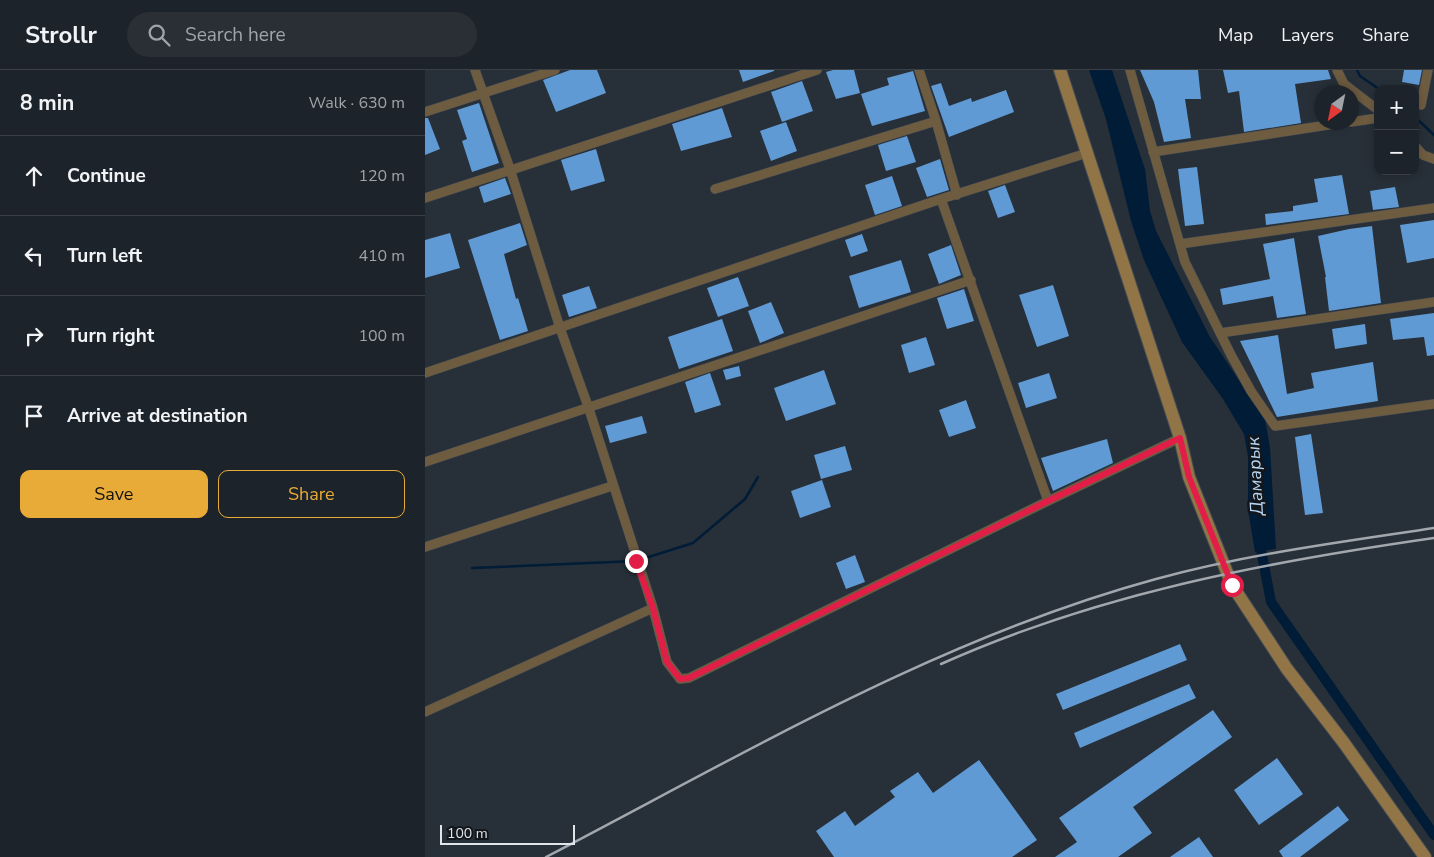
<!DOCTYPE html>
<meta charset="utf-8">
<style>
:root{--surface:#1d232a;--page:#2a2f36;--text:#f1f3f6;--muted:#a0a4a8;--line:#3b4047;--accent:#e8ab37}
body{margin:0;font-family:"Nunito Sans",sans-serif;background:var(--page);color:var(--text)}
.controls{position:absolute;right:15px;top:15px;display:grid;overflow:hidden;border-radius:10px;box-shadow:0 2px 8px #0003}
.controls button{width:45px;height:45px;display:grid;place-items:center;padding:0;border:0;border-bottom:1px solid var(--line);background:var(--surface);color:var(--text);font:25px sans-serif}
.compass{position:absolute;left:889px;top:15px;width:45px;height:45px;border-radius:50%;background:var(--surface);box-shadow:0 2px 8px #0003;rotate:213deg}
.scale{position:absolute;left:15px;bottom:12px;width:135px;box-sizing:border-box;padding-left:5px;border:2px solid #e0e5ea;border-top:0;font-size:14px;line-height:18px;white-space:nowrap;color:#e0e5ea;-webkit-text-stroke:4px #13171b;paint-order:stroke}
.stop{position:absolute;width:15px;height:15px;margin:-11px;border:4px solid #e11d48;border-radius:50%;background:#fff}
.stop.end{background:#e11d48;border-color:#fff;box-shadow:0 1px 5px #0008}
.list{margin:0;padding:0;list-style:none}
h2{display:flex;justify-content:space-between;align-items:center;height:65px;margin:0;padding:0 20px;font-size:21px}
h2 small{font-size:16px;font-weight:400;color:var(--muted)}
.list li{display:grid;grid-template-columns:32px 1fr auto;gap:15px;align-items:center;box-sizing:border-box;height:80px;padding:0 20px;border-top:1px solid var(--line)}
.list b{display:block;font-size:19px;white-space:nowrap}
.list em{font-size:16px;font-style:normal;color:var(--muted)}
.actions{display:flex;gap:10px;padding:15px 20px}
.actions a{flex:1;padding:11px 0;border:1px solid var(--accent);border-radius:10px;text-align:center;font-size:18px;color:var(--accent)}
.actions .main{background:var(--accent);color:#111}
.icon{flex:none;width:28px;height:28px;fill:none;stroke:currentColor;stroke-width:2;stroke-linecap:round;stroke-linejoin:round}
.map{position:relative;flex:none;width:1009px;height:787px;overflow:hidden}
header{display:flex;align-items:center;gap:30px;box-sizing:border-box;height:70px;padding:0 25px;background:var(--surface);border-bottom:1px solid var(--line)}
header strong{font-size:24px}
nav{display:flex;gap:28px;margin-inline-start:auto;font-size:18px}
.search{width:350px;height:45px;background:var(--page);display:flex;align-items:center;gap:12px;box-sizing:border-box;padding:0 18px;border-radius:28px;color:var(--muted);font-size:19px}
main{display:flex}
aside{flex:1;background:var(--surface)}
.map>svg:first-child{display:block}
</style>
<header>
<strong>Strollr</strong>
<div class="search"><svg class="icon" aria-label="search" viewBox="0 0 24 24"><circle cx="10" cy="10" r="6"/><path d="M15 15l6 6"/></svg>Search here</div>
<nav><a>Map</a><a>Layers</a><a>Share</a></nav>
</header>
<main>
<aside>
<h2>8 min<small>Walk · 630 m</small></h2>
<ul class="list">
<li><svg class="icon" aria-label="ahead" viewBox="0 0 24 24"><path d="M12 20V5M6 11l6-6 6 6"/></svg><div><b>Continue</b></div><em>120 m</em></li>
<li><svg class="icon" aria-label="left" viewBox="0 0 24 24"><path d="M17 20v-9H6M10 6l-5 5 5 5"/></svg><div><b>Turn left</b></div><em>410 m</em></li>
<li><svg class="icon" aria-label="right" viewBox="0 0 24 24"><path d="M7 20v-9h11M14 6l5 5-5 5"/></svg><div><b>Turn right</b></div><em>100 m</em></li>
<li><svg class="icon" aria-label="arrive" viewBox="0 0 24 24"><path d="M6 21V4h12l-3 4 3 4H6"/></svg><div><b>Arrive at destination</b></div></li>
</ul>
<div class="actions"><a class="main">Save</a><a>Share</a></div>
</aside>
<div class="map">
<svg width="1009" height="787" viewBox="0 0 1009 787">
<rect width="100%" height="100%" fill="#272f38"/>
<!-- water -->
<path fill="#001c37" d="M664,0H687L720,99L725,141L731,161L785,267L840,349L845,378L851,479L830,482L823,440V387L819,364L798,329L757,272L719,190L706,151L681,49Z"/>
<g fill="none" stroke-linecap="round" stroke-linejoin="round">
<!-- stream -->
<path stroke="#001c37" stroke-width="2.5" d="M932,0L935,6L954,19
M990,47L1009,65
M47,498L211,491L268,473L320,429L333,407"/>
<!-- canal -->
<path stroke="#001c37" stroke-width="10" d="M834,469L846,532L1009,765"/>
</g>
<!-- building -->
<path fill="#609ad4" d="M145,0H172L181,23L131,42L118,10Z
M314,0H349V1L318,12Z
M408,0H429L435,23L411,29L401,2Z
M715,0H773L776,29H760L766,68L739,72L729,32Z
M798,0H903L906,9L870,14L876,53L819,62L814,21L803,23Z
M979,0H997L994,15L977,12Z
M488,1L500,41L447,56L436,24L464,15L462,8Z
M377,11L388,41L357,52L346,22Z
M516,13L524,36L546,28L547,32L581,20L589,42L524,67L506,16Z
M54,33L74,93L47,102L37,71L42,69L32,40Z
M297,38L307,67L256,81L247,54Z
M0,48H3L15,79L0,85Z
M361,52L372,81L346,91L335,61Z
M482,66L491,92L461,101L453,75Z
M171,79L180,111L146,121L136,90Z
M515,89L524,120L502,127L491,98Z
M772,97L779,154L760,156L753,99Z
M917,105L924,144L841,155L840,144L868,141V136L893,132L889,109Z
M467,106L477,136L450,145L440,115Z
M80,108L86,124L59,133L54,117Z
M580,115L590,142L573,148L563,121Z
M970,117L974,137L948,140L945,121Z
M1009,150V188L982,193L975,155Z
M95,153L102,175L79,184L91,229L93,228L103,261L75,270L43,170Z
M947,156L956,233L904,241L900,207H901L893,166L924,159Z
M25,163L35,198L0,208V170Z
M437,164L443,181L426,187L420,170Z
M869,168L881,244L852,248L848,226L798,235L795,219L845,209L838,174Z
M526,175L536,205L514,214L503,184Z
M476,190L486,222L434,238L424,206Z
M313,207L324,236L293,247L282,218Z
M628,215L644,266L612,277L594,225Z
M164,216L172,238L144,247L137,225Z
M539,219L549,251L522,259L512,228Z
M346,232L359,263L335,273L323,241Z
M1009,243V285L1002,286L999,267L968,270L965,249Z
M297,249L308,281L254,299L243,267Z
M940,254L942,274L910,279L907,259Z
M853,265L862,324L889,318L886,303L948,292L953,331L852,347L815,271Z
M501,267L510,295L484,303L476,275Z
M314,296L316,306L301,310L298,300Z
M399,300L411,334L361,351L349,318Z
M285,303L296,335L270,343L260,312Z
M624,303L632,328L601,338L593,313Z
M541,330L551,358L524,367L514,340Z
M217,346L222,363L185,373L180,356Z
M886,364L898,443L880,445L870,367Z
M682,369L688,393L628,421L616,388Z
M420,376L427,400L396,409L389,385Z
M397,410L406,437L375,448L366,421Z
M430,485L440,512L421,519L411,493Z
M755,574L762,590L638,640L631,624Z
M764,614L771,628L655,678L649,663Z
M788,640L807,667L708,737L727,763L693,787H630L652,772L634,748Z
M852,688L878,724L834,755L809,720Z
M554,690L612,770L587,787H409L391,761L420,741L430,756L470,727L465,721L493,702L508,723Z
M913,736L924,750L875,787H858L854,781Z
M774,767L788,787H745Z"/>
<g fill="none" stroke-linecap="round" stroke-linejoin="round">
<!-- street casing -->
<g stroke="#454c54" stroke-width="10">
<path id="street" d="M50,0L85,99L135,258L164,339L228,538L242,592L255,609L264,608L623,431L755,368
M494,0L511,51L532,125
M705,0L760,192L806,285L826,321L850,356L1009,334
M912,0L919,14L953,40
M996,35L1003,0
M0,42L130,0
M926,52L953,48
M990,76L998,85L1009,89
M728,82L922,52
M290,119L511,51
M0,128L392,0
M516,129L623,431
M755,174L1009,138
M795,263L1009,232
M0,303L516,129L662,83
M0,392L546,210
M0,477L187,416
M0,642L228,538"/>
</g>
<!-- secondary casing -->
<g stroke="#454c54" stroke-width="14">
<path id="secondary" d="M635,0L755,368L764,407L807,515L862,599L919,673L1000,787"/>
</g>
<!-- street -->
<use href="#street" stroke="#6e5c40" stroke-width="9"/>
<!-- secondary -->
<use href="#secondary" stroke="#917547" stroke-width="12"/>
<!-- rail -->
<path stroke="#a1a7ad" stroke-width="2.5" d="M516,594C672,524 841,492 1009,468
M121,787C319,684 514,568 731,509C822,484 916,472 1009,458"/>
</g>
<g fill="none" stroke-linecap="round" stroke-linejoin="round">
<!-- route -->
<path stroke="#e11d48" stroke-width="6" d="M211,491L228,538L242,592L255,609L264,608L623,431L755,368L764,407L807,515"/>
</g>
<g text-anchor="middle" stroke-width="5" stroke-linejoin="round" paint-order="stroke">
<!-- water labels -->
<g font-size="18" font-style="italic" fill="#b8d6f5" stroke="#13171b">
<text transform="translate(830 406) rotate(-93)" y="6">Дамарык</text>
</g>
</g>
</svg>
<div class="controls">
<button>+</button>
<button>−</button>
</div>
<svg class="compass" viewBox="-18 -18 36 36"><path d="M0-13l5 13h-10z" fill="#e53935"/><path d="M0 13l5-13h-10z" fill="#a0a4a8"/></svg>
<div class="scale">100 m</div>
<div class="stop" style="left:807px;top:515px"></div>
<div class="stop end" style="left:211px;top:491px"></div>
</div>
</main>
